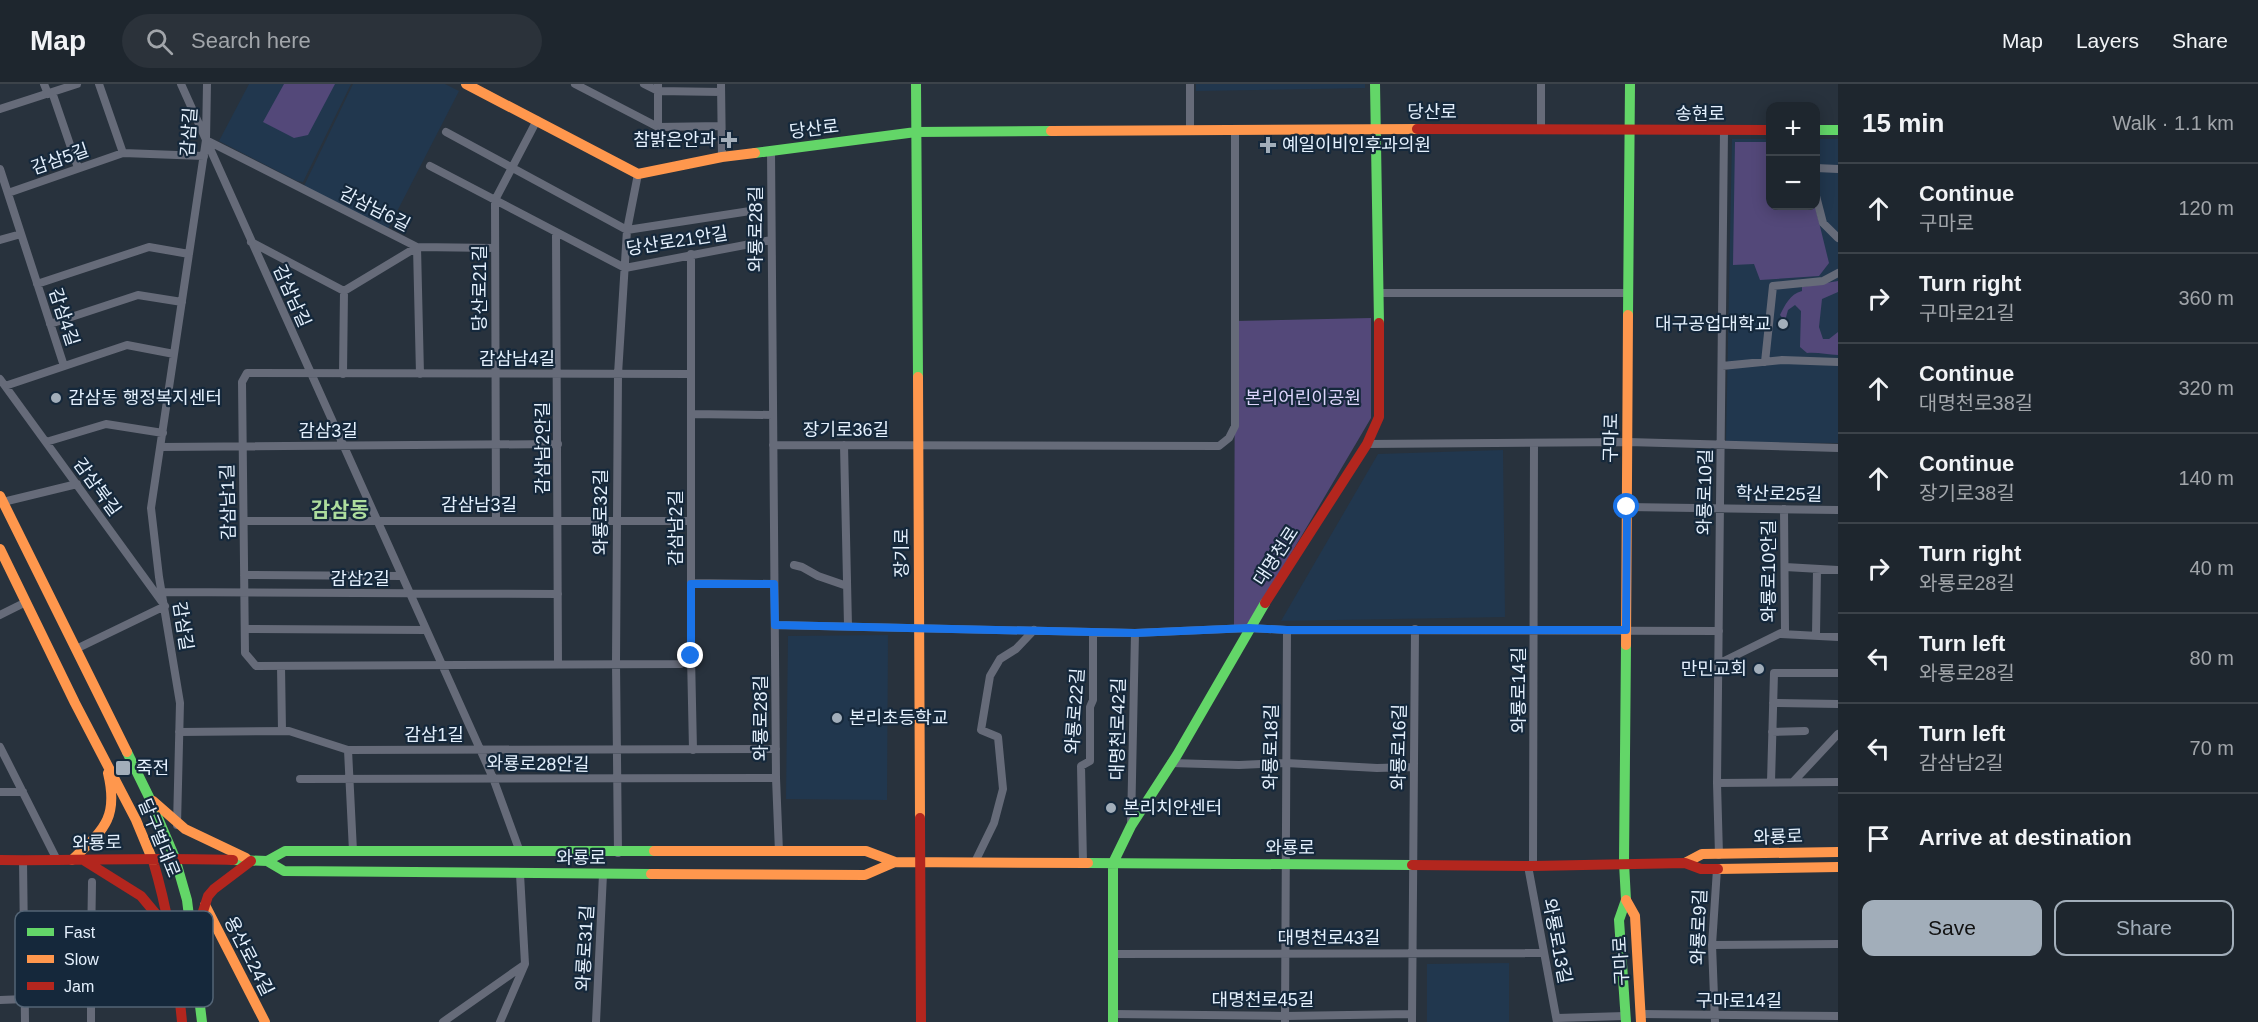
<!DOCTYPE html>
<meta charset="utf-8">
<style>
:root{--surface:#1e262e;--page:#2b323a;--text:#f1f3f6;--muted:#a1a5aa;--line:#3c434a;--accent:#a2aeba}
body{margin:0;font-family:Arial,"Noto Sans KR",sans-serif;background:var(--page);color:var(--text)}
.controls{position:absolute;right:18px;top:18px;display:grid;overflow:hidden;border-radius:12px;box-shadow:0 3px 15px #0003}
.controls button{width:54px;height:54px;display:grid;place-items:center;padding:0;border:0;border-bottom:2px solid var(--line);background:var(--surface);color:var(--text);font:30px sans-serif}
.stop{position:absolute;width:18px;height:18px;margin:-14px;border:4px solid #1a73e8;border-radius:50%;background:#fff}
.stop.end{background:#1a73e8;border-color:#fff;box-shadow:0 2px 6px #0008}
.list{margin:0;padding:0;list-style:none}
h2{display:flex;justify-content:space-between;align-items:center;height:78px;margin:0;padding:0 24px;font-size:26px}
h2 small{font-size:20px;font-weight:400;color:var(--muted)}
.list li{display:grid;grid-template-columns:39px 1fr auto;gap:18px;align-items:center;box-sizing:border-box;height:90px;padding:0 24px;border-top:2px solid var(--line)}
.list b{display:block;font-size:22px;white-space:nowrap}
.list p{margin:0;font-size:20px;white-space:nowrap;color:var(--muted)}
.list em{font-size:20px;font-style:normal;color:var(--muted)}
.actions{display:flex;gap:12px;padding:18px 24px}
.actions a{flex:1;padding:14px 0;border:2px solid var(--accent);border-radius:12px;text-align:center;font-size:21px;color:var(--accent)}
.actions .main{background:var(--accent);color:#111}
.icon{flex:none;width:33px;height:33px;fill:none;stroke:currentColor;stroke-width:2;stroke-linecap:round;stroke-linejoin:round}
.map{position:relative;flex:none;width:1838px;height:938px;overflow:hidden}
header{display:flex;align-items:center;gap:36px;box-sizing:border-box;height:84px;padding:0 30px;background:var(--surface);border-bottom:2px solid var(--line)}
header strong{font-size:28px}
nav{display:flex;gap:33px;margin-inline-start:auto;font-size:21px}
.search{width:420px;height:54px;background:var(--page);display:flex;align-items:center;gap:15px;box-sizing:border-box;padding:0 21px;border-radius:33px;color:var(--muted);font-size:22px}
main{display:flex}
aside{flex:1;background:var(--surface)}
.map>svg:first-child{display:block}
</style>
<header>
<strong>Map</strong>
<div class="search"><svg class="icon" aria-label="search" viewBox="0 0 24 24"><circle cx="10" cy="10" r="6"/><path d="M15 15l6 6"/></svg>Search here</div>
<nav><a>Map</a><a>Layers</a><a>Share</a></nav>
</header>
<main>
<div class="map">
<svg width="1838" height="938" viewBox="0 0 1838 938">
<rect width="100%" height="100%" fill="#28323d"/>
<!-- built -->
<path fill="#21374e" d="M249,0H351L303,98L297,97L219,57Z
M353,0H445L459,7L388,145L304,102Z
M1196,0H1365V4L1196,7Z
M1732,55H1770V122H1816V55H1838V359L1726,358Z
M1503,366L1505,533L1281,537L1378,370Z
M888,551L887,716L786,715L788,552Z
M1509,879V938H1427V880Z"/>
<!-- green -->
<path fill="#534879" d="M284,0H335L308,51L294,54L263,38Z
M1735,58H1770V122H1815L1829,179L1819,192L1760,196L1754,180L1733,181Z
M1838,197V208L1822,215L1819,243L1823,255H1829L1838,248V271C1827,271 1818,268 1807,269L1800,263L1801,227L1795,221L1788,226L1785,237L1780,231C1785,221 1790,210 1802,207V203Z
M1371,234V334L1249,541H1234L1235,237Z"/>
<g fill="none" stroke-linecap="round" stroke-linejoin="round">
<!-- street -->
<path stroke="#666b79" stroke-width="8" d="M44,0L48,10
M99,0L123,69
M181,0L493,694L520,768
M575,0L658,43L721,42
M644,0L658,7L721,8
M658,0V43
M721,0L722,73
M1190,0V45
M52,8L78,84
M0,25L77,0
M1541,44V0
M446,48L627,146L750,127
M206,56L417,163L420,290
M771,67L776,694L779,768
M430,82L625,184L771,156
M1816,84L1838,85
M0,85L64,282
M8,109L123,69L204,72
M1816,112L1823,139L1838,154
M556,148L558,580
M0,156L21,150
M251,158L344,207L417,163L495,164
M691,170V572L681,580L256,582L245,569L242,298L247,289L691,290
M37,200L149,163L189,170
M1379,209H1629
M50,240L138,211L182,218
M1765,278L1773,202L1823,197L1838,189
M1722,282L1782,276L1838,278
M343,290L344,207
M0,295L162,518
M5,302L127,261L174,270
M691,330L773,331
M46,358L106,340L163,349
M1367,360L1628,358L1838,364
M773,361L1219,362L1229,354L1235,342V45
M844,361L848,542
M161,363L558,360
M3,418L77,400
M1627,423L1838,426
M496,436L495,116L537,36
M244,437H691
M794,481L802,483L818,492L847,502
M1785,483L1838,486
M244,491L401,492
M691,499L774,500
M162,508L558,510
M0,531L26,518
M775,541L1135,549L1249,544L1287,546L1719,547
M245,545L425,546
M1781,550L1838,553
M1816,551L1817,486
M76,565L165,522
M691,572L693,666
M1718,580L1785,547L1784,425
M281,582L282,647
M1773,619L1838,620
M179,648L289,647L348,666L776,665
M1772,648L1805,647
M0,663L57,776
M348,666L353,767
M1171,679L1239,681L1286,679L1377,684L1414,683
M300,695L776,694
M1771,698L1774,589H1838
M1793,698L1838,650
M1717,699L1838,698
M0,708H23
M177,741L180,619L159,493L151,424L206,56L207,0
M1131,742L1135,549
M618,769L616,579L618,290L627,146L638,90
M1719,771L1717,699L1724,46
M23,776L25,938
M975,778L994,739L1003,705L998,653L981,646L990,592L1000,575L1016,565L1034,546
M1083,779L1081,682L1090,677V623L1093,616V548
M1528,782L1557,938
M1533,782L1534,359
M25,859L91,862V938
M1712,861L1838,860
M91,862L92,798
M1113,870L1544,869
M0,916L25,915
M1113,930L1285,932L1412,930
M1641,930L1838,932
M1557,934L1625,932
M443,938L524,881
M500,938L525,880L520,790
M596,938L603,790
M1285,938L1287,546
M1412,938L1415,545
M1715,938L1712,861L1717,785"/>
<!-- fast -->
<path stroke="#63d668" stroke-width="10" d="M916,0L918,293
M1375,0L1379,239
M1816,46H1838
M755,69L916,48L1051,47
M1628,231L1630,0
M1626,561L1624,779L1626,816L1619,836L1626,938
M127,668L149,713L175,774L187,816L202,938
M233,776L267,777L285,767H654
M267,777L284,787L651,790
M1088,779L1412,781
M1113,938V779L1131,742L1177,671L1265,519"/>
<!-- slow -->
<path stroke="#ff974d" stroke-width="10" d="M466,0L638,90L722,73L755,69
M1051,47L1417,45
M918,293L920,734
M0,412L127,668
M0,465L75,619L136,736L153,777
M1626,561L1628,231
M153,717L185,745L246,774
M654,767H866L895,778L1088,779
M72,776C103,746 119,735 108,689
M1685,779L1702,770L1838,768
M1718,785L1838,783
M651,790L865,791L895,778
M1626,816L1635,832L1641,938
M205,821L265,938"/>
<!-- jam -->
<path stroke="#b3261e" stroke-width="10" d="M1417,45L1770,46
M1265,519L1367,360L1379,333V239
M920,734L921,938
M0,776C78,777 156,773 233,776
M85,777L141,812L171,848
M153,777C169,830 177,883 182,938
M1412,781L1533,782L1685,779L1701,785H1718
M193,858L208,812L214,805L251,777"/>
</g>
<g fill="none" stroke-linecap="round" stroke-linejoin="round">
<!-- route -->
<path stroke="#1a73e8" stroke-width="8" d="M691,572V500H774L775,541L1135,549L1249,544L1287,546H1626L1627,423"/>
</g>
<!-- markers -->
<g fill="#a2aeba" stroke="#15283b" stroke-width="2">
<path d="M726 47h6v6h6v6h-6v6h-6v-6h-6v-6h6z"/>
<path d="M1265 52h6v6h6v6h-6v6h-6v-6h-6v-6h6z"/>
<circle cx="1783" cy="240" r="6"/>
<circle cx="56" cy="314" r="6"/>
<circle cx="1759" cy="585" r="6"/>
<circle cx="837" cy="634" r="6"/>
<rect x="115" y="676" width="16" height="16" rx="3"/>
<circle cx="1111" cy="724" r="6"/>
</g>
<g text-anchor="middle" stroke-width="4.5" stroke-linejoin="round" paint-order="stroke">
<!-- street labels -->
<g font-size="18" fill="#e4f0fd" stroke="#15283b">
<text x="1432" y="34">당산로</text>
<text x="1700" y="36">송현로</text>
<text transform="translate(814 45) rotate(-7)" y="6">당산로</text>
<text transform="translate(189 48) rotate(-86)" y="6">감삼길</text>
<text transform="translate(60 75) rotate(-19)" y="6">감삼5길</text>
<text transform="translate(375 125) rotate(27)" y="6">감삼남6길</text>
<text transform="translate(756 145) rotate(-90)" y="6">와룡로28길</text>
<text transform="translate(677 157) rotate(-9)" y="6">당산로21안길</text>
<text transform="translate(480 204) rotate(-90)" y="6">당산로21길</text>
<text transform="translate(292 212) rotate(66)" y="6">감삼남길</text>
<text transform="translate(64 233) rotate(72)" y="6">감삼4길</text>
<text x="517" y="281">감삼남4길</text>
<text x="846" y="352">장기로36길</text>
<text x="328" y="353">감삼3길</text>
<text transform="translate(1611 354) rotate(-89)" y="6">구마로</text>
<text transform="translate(543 364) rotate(-90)" y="6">감삼남2안길</text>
<text transform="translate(97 403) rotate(54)" y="6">감삼북길</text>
<text transform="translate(1705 408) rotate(-89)" y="6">와룡로10길</text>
<text transform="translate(1779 410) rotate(1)" y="6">학산로25길</text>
<text transform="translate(228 418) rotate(-91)" y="6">감삼남1길</text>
<text x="479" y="427">감삼남3길</text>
<text transform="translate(601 428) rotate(-90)" y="6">와룡로32길</text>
<text transform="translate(676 444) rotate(-90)" y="6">감삼남2길</text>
<text transform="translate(902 469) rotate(-90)" y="6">장기로</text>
<text transform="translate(1276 472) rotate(-57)" y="6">대명천로</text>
<text transform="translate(1769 487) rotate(-90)" y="6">와룡로10안길</text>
<text x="360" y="501">감삼2길</text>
<text transform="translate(183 542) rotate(81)" y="6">감삼길</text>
<text transform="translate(1519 606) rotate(-90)" y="6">와룡로14길</text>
<text transform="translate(1075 627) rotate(-86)" y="6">와룡로22길</text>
<text transform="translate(761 634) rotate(-90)" y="6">와룡로28길</text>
<text transform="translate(1118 645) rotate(-89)" y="6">대명천로42길</text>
<text x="434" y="657">감삼1길</text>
<text transform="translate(1271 663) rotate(-89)" y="6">와룡로18길</text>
<text transform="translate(1399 663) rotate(-89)" y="6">와룡로16길</text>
<text transform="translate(538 680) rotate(1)" y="6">와룡로28안길</text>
<text transform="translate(1778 753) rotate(-2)" y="6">와룡로</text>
<text transform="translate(159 754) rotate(68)" y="6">달구벌대로</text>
<text transform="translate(97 759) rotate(-1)" y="6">와룡로</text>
<text x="1290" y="770">와룡로</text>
<text x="581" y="780">와룡로</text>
<text transform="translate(1699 843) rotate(-88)" y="6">와룡로9길</text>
<text x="1329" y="860">대명천로43길</text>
<text transform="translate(1557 857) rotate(79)" y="6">와룡로13길</text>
<text transform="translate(585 864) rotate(-87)" y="6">와룡로31길</text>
<text transform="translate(249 872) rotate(63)" y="6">용산로24길</text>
<text transform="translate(1621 877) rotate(-93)" y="6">구마로</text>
<text x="1263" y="922">대명천로45길</text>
<text x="1739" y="923">구마로14길</text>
</g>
<!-- poi labels -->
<g font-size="18" fill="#e4f0fd" stroke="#15283b" text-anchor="start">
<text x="716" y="62" text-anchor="end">참밝은안과</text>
<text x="1282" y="67">예일이비인후과의원</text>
<text x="1771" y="246" text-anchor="end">대구공업대학교</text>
<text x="68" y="320">감삼동 행정복지센터</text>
<text x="1747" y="591" text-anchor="end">만민교회</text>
<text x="849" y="640">본리초등학교</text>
<text x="136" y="690">죽전</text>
<text x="1123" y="730">본리치안센터</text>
</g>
<!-- park labels -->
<g font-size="18" fill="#ddd5fb" stroke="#15283b">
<text x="1303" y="320">본리어린이공원</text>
</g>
<!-- quarter labels -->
<g font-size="21" font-weight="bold" fill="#addd9d" stroke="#15283b">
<text x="340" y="433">감삼동</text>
</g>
</g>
<!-- legend -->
<rect x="15" y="827" width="198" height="96" rx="9" fill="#15283b" stroke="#536475" stroke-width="1.5"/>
<rect x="27" y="844" width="27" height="8" fill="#63d668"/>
<rect x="27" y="871" width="27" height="8" fill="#ff974d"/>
<rect x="27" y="898" width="27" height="8" fill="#b3261e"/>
<g font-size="16" fill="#e4f0fd">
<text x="64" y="854">Fast</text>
<text x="64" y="881">Slow</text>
<text x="64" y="908">Jam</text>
</g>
</svg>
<div class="controls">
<button>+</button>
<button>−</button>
</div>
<div class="stop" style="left:1627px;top:423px"></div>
<div class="stop end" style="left:691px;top:572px"></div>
</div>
<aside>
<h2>15 min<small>Walk · 1.1 km</small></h2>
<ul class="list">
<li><svg class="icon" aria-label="ahead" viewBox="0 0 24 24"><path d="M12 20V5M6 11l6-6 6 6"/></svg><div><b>Continue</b><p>구마로</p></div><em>120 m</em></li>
<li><svg class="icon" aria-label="right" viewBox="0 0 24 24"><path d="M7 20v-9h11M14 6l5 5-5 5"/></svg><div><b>Turn right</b><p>구마로21길</p></div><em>360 m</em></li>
<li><svg class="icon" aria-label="ahead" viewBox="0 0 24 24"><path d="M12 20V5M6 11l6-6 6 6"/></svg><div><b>Continue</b><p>대명천로38길</p></div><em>320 m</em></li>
<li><svg class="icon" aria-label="ahead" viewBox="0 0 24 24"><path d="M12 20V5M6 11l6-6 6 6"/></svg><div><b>Continue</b><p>장기로38길</p></div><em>140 m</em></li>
<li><svg class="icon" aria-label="right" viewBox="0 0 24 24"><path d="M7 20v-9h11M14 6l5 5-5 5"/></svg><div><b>Turn right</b><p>와룡로28길</p></div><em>40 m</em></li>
<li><svg class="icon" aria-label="left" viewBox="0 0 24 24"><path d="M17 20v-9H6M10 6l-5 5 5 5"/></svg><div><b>Turn left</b><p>와룡로28길</p></div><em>80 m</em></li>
<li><svg class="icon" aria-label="left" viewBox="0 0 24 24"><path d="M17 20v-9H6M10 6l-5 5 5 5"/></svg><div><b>Turn left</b><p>감삼남2길</p></div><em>70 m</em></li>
<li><svg class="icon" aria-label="arrive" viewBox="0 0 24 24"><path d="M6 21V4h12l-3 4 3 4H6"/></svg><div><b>Arrive at destination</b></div></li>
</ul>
<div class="actions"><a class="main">Save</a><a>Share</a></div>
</aside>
</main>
